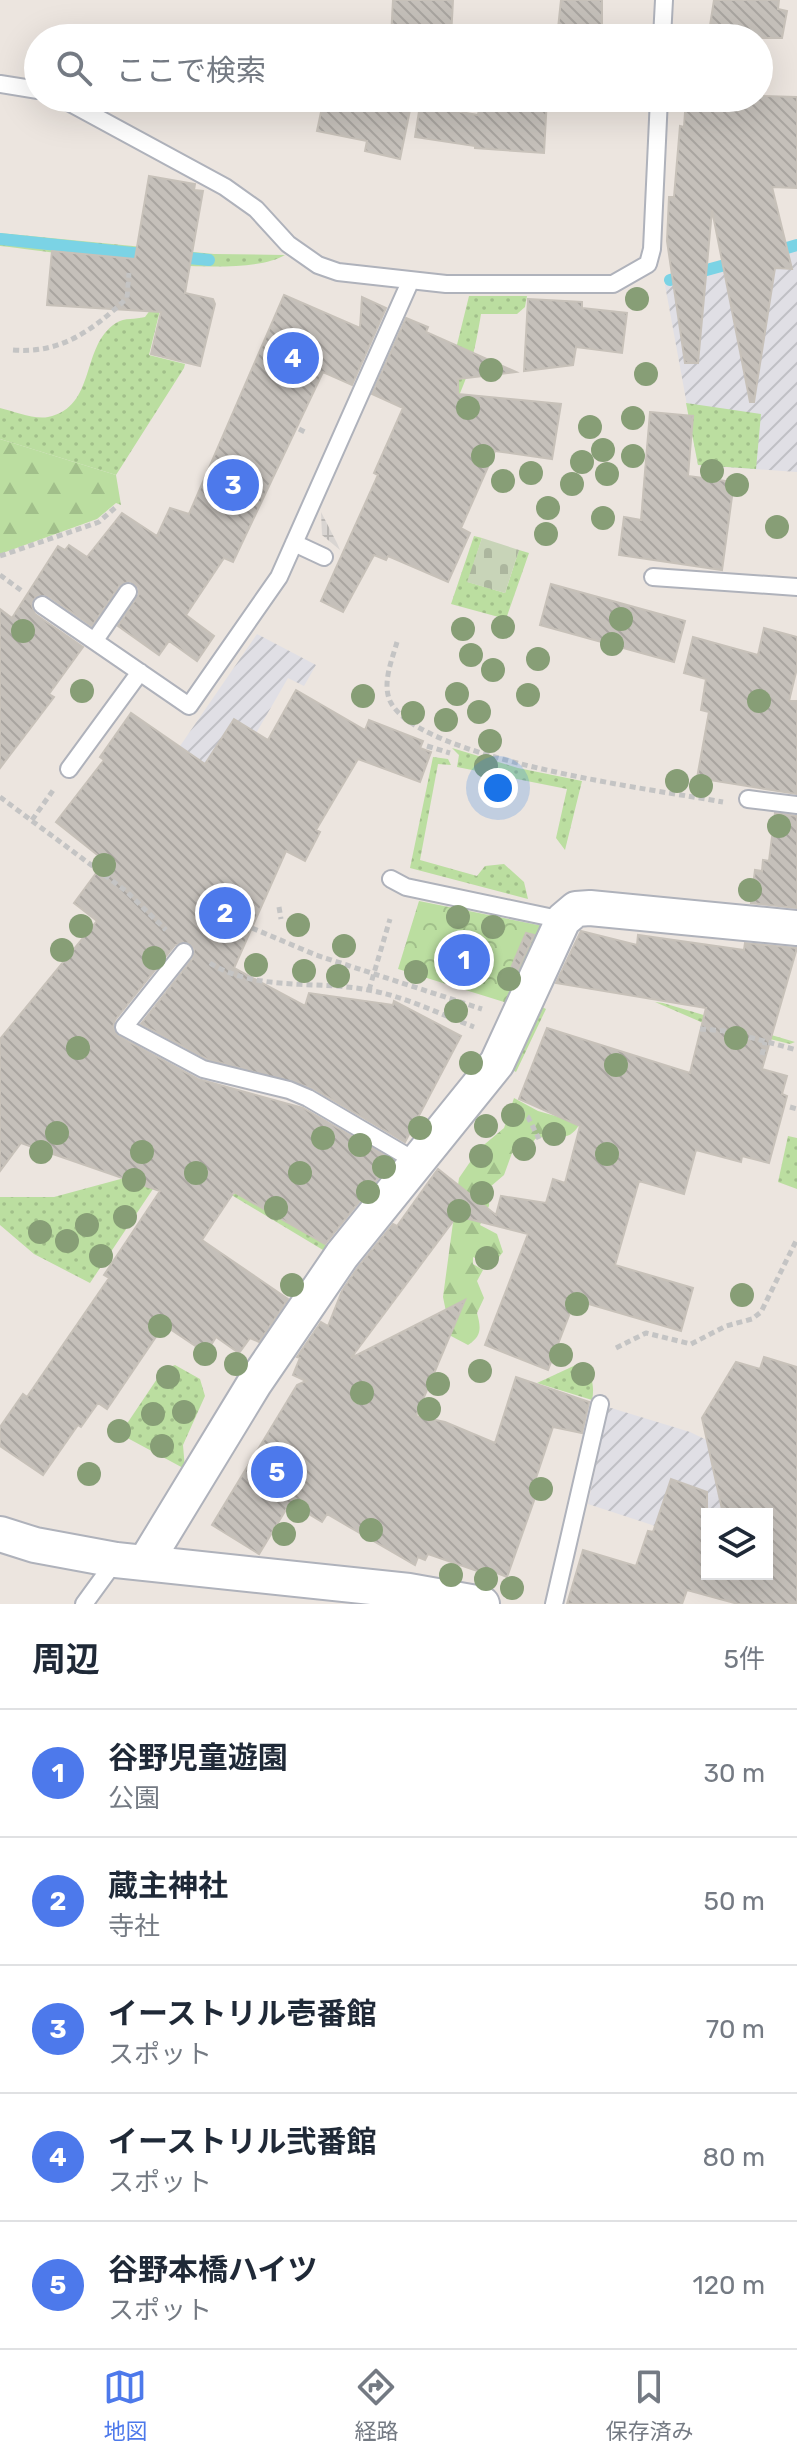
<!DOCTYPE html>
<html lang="ja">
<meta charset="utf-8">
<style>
:root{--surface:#fff;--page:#f2f2f3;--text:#1f2937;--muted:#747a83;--line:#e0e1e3;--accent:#4d79eb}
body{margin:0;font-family:Rubik,"Noto Sans JP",sans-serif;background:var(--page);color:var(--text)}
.controls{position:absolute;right:24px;bottom:24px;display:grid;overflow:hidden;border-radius:0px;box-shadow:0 8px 32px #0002}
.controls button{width:72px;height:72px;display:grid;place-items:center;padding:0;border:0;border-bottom:2px solid var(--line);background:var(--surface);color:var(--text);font:40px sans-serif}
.you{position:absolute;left:498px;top:788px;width:28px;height:28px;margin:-20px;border:6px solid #fff;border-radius:50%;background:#1a73e8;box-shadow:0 0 0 12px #1a73e833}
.badge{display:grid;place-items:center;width:52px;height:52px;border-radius:50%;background:var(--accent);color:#fff;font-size:26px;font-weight:700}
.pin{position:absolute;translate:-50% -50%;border:4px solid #fff;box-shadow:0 2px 8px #0006}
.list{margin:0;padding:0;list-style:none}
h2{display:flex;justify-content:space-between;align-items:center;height:104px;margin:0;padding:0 32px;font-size:34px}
h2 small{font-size:26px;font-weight:400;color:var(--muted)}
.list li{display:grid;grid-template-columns:52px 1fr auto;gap:24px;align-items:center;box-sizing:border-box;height:128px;padding:0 32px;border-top:2px solid var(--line)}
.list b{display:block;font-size:30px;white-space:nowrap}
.list p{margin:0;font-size:26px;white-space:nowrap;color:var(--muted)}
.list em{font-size:26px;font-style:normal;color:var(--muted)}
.icon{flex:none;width:44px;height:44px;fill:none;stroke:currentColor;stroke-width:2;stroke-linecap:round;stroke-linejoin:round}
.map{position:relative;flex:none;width:797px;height:1604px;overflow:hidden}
.search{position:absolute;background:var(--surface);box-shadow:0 8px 32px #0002;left:24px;right:24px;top:24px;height:88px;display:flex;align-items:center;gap:20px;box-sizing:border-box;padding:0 28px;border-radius:44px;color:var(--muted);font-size:30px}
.sheet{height:744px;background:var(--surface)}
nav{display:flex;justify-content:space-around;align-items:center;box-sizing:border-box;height:112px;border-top:2px solid var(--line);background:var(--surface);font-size:22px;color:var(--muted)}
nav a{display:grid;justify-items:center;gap:4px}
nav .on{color:var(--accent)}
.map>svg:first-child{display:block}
</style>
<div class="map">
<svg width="797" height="1604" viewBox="0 0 797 1604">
<defs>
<pattern id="industrial-furrows" width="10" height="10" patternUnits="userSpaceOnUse" patternTransform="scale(2)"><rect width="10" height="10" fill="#e0dfe5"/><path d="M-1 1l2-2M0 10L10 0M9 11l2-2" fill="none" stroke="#c0c0c5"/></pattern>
<pattern id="grass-dots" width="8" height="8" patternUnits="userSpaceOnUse" patternTransform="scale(2)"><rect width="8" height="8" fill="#bbdea0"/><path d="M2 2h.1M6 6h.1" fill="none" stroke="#a1bf8a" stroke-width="1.8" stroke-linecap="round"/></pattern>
<pattern id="forest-firs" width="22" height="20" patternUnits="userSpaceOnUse" patternTransform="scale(2)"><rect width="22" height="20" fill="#bbdea0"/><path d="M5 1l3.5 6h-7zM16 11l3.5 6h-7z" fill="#a1bf8a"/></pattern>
<pattern id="cemetery-stones" width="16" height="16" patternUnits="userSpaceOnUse" patternTransform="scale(2)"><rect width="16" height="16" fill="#c8d4b8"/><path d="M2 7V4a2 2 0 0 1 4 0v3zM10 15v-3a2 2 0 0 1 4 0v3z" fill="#acb69e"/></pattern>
<pattern id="park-crowns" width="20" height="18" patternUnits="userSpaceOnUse" patternTransform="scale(2)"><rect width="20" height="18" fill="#bbdea0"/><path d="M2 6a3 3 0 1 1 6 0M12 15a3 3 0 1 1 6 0" fill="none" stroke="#a1bf8a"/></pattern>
<pattern id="plaza-grid" width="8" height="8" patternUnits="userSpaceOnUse" patternTransform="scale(2)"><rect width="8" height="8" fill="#d9d5d2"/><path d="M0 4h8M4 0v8" fill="none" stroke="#bab7b4"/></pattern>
<pattern id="building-back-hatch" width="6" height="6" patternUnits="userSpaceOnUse" patternTransform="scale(2)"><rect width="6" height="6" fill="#c5c0ba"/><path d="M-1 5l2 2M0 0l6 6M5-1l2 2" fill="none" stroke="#a9a5a0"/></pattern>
</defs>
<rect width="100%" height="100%" fill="#ece5df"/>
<!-- industrial -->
<path fill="url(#industrial-furrows)" d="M797,250V472L698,465L665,285Z
M257,634L316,665L304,686L288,678L199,832L147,794Z
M608,1407L690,1432L742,1457L767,1514H707V1543L588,1504Z"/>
<!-- grass -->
<path fill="url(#grass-dots)" d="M0,233L214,254L285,255C239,283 59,252 0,246V240L27,242V246L213,264L212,257L0,237Z
M165,290L149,355L185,364L184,368L116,475L0,439V408C13,411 35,420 48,417C97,407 80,346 116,323C125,317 135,320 145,317Z
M469,296H527L525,307L517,314H481C474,358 464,399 435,434Z
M686,403L761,414L756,469L698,465Z
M474,536L482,538L468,582L505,593L519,550L529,553L506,619L451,604Z
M452,748L518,768L582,781L565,850L556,838L567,789L457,767L459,755Z
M433,757L448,759L451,765L438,764L420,860L477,876L485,866L504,864L524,882L528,899L410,868Z
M655,1002L663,1003L795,1042L790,1044L701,1022Z
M538,1005L546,1009L516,1072L509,1068Z
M788,1136L797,1138V1189L778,1182Z
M128,1177L159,1180L90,1283L34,1254L0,1225V1197H54Z
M215,1177L331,1248L328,1253L203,1178Z
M580,1363C592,1369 595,1388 592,1400L537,1383Z
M175,1365L200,1379L205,1396L183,1445L185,1469L120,1434L163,1370Z"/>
<!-- forest -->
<path fill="url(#forest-firs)" d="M0,439L116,475L121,505L116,503L97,519L0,554Z
M514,1098L538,1111L580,1123C568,1146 555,1132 535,1139C530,1149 524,1155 512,1153L504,1175L490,1187L489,1206L480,1225L497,1234L503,1252L495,1262L487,1264L473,1257V1264L483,1270L477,1281L484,1298L477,1313C481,1328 482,1336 468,1345L451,1336L443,1297L459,1178L479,1149L504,1128Z"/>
<!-- cemetery -->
<path fill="url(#cemetery-stones)" d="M482,538L519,550L505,593L467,582Z"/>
<!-- park -->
<path fill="url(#park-crowns)" d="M419,901L543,926L508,1008L504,1002L398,969Z"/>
<!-- plaza -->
<path fill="url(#plaza-grid)" d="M321,512L337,543L340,550L322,535Z"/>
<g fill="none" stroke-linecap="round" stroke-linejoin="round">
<!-- stream -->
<path stroke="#7bd3e5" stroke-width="12" d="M0,239L152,255
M773,252L797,245
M178,257L209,260
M670,280L736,262"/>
</g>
<!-- building -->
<path fill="url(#building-back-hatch)" stroke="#c7c1b9" stroke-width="2" d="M393,0H453L451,38H391Z
M561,0H602V38H557Z
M714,0H779L778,9L787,11L782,38H723L724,34L709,32Z
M759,96L797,97V188L772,187L792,269L775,268L754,402H750L712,210L698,363H685L667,241L669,197H674L680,126L684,127L686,98Z
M324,98H350L410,110L400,159L365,151L367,141L317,131Z
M481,98H547L544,153L475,148V146L415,137L420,105L478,115Z
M149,176L195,184L194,190L203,191L185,293L213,299L215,304L200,366L151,354L161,312L47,305L52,251L135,259Z
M284,295L360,328L362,297L386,308L352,385L323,372L233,562L224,558L186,615L214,636L197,661L169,641L159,655L118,626L139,594L138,587L130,581L119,586L92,626L48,596H37L31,603L35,614L83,647L49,694L54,697L0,768V609L12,618L58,546L65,550L69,545L87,557L122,513L157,536L170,508L189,514Z
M528,299L582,302V308L627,313L622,353L576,347L573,365L524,371Z
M406,318L428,327L426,332L516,372L458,379V394L561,404L552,459L495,451L461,528L470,533L448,582L388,556L386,560L374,555L343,612L321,601L378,475L374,473L403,408L372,394Z
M650,412L693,416L688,476L734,482L722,570L619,555L624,517L641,520Z
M551,584L685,621L674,662L540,625Z
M764,628L797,637V668L789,701H797V794L697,778L709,712L701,710L706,679L684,673L693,637L758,655Z
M296,690L365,730L369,720L423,741L420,748L431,752L420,782L358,759L316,830L320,832L305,861L286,851L234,968L305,1006L309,993L393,1005L394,1001L461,1036L405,1142L312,1088L207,1059L141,1024L193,958L194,949L190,943L175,945L115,1020L113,1027L118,1036L198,1079L303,1108L393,1160L325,1244L234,1192L202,1240L288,1299L259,1342L250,1338L239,1353L216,1337L206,1353L164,1325L107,1409L98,1403L81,1427L78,1425L43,1475L0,1446V1427L23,1394L27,1397L109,1278L104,1275L160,1191L21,1143L0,1171V1039L97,921L74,903L105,861L56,822L104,760L100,757L131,713L205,764L234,719L268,740Z
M775,813L797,816V908L751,903L755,870L762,871L763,860L769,861Z
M581,931L637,945L638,935L744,950L745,943L797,948L762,1069L787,1076L782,1094L787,1096L769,1163L742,1156L741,1162L696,1150L684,1194L639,1181L615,1265L693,1288L681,1331L575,1300L548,1370L485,1345L528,1234L457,1216L351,1358L465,1300L416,1416L445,1422L495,1443L516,1377L589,1402L582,1433L553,1427L532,1490L536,1495L507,1577L481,1567L480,1572L428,1554L425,1560L418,1557L415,1565L327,1514L322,1522L290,1503L259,1554L212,1525L297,1385L306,1381L293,1375L300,1358L297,1357L321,1322L328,1326L342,1291L358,1267L393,1224L397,1226L438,1169L496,1215L501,1196L546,1203L553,1179L565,1183L580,1126L519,1099L547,1028L690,1073L706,1008L556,983Z
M526,933L534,935L515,976L508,975Z
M764,1357L797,1367V1604H738L687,1590L682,1604H567L583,1550L636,1566L648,1531L653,1532L671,1479L707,1492V1574H767V1514H723L702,1418L736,1362L760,1369Z"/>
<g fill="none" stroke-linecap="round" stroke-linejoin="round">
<!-- lane casing -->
<g stroke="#afb2bb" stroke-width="20">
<path id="lane" d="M662,38L664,0
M0,84L38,90
M61,98L225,187L256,209L288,244L318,265L338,272L446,284H613L648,264L652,249L659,98
M294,543L324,557
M653,577L797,587
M42,605L189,706L279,577L410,282
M95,640L128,592
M69,769L140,672
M748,799L797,805
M391,879L406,887L563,920
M184,952L124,1027L203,1069L289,1090L308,1098L417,1162
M84,1604L116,1560
M554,1604L600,1404"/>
</g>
<!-- street casing -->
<g stroke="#afb2bb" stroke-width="38">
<path id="street" d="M0,1534L35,1545L116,1560L409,1591L482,1604
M145,1563L254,1384L342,1255L497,1063L563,920L576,909L590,908L797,928"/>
</g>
<!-- path -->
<path stroke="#c4c4c4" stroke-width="5" stroke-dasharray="6 4" stroke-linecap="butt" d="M13,350C61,354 93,330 127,298L129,273
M299,429L305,432
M0,556L99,522L117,506
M0,575L22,591
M397,642C392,660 382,683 390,701C418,760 658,790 723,802
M427,746L450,753
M0,797L126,891L166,930
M32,820L54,789
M279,907L281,919
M252,928L316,955L482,1009
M210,963C255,992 318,980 368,990C404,996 440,1014 474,1027
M369,990L390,919
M700,1029L727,1031L797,1050
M762,1055L765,1042
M511,1105L528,1117L539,1139
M790,1107L797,1109
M616,1348L646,1333L691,1344L726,1326L752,1319L761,1312L797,1239"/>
<!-- lane -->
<use href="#lane" stroke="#fff" stroke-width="16"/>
<!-- street -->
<use href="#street" stroke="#fff" stroke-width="34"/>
</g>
<!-- trees -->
<g fill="#879e76">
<circle cx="637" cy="299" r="12"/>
<circle cx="491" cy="370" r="12"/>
<circle cx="646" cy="374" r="12"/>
<circle cx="468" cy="408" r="12"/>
<circle cx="633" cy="418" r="12"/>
<circle cx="590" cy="427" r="12"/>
<circle cx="603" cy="450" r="12"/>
<circle cx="483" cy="456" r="12"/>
<circle cx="633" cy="456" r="12"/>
<circle cx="582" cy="462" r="12"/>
<circle cx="712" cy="471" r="12"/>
<circle cx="531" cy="473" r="12"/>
<circle cx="607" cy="474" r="12"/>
<circle cx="503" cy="481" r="12"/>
<circle cx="572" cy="484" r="12"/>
<circle cx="737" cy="485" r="12"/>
<circle cx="548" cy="508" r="12"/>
<circle cx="603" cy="518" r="12"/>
<circle cx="777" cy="527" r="12"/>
<circle cx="546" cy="534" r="12"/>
<circle cx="621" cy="619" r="12"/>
<circle cx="503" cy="627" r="12"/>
<circle cx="463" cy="629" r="12"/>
<circle cx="23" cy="631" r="12"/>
<circle cx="612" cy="644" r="12"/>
<circle cx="471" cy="655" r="12"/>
<circle cx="538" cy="659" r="12"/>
<circle cx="493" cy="670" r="12"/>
<circle cx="82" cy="691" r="12"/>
<circle cx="457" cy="694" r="12"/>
<circle cx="528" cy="695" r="12"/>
<circle cx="363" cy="696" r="12"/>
<circle cx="759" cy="701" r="12"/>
<circle cx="479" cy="712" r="12"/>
<circle cx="413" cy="713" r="12"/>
<circle cx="446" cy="720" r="12"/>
<circle cx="490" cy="741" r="12"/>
<circle cx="486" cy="766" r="12"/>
<circle cx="677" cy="781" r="12"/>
<circle cx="701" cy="786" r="12"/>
<circle cx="779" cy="826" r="12"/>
<circle cx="104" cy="865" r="12"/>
<circle cx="750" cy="890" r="12"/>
<circle cx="458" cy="917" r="12"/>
<circle cx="298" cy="925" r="12"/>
<circle cx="81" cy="926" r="12"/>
<circle cx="493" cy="927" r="12"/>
<circle cx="344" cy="946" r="12"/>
<circle cx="62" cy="950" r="12"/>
<circle cx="154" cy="958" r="12"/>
<circle cx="256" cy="965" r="12"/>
<circle cx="304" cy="971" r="12"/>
<circle cx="416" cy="972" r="12"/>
<circle cx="338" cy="976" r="12"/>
<circle cx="509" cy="979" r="12"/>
<circle cx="456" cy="1011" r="12"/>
<circle cx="736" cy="1038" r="12"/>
<circle cx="78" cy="1048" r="12"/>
<circle cx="471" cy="1063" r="12"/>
<circle cx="616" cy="1065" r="12"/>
<circle cx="513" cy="1115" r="12"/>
<circle cx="486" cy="1126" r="12"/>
<circle cx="420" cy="1128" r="12"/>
<circle cx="57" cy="1133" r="12"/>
<circle cx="554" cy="1134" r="12"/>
<circle cx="323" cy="1138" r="12"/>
<circle cx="360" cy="1145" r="12"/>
<circle cx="524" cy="1149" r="12"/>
<circle cx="41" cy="1152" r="12"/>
<circle cx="142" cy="1152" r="12"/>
<circle cx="607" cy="1154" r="12"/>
<circle cx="481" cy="1156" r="12"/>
<circle cx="384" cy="1167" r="12"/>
<circle cx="196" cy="1173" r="12"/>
<circle cx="300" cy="1173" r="12"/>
<circle cx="134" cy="1180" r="12"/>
<circle cx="368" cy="1192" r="12"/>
<circle cx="482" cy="1193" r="12"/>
<circle cx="276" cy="1208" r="12"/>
<circle cx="459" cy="1211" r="12"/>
<circle cx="125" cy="1217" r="12"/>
<circle cx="87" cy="1225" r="12"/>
<circle cx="40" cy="1232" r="12"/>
<circle cx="67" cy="1241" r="12"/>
<circle cx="101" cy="1256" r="12"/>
<circle cx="487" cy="1258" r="12"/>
<circle cx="292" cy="1285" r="12"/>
<circle cx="742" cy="1295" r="12"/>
<circle cx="577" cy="1304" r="12"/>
<circle cx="160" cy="1326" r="12"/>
<circle cx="205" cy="1354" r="12"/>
<circle cx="561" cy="1355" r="12"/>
<circle cx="236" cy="1364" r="12"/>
<circle cx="480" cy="1371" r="12"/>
<circle cx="583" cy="1374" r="12"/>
<circle cx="168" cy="1377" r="12"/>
<circle cx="438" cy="1384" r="12"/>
<circle cx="362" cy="1393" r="12"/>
<circle cx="429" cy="1409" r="12"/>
<circle cx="184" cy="1412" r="12"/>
<circle cx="153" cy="1414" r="12"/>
<circle cx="119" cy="1431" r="12"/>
<circle cx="162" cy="1446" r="12"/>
<circle cx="89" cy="1474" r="12"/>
<circle cx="541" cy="1489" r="12"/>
<circle cx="298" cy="1511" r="12"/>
<circle cx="371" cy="1530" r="12"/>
<circle cx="284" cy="1534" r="12"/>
<circle cx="451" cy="1575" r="12"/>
<circle cx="486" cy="1579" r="12"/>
<circle cx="512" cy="1588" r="12"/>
</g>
</svg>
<div class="controls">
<button><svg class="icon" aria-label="layers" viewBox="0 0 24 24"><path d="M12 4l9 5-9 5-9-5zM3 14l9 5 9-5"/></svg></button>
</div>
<div class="you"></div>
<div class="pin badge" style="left:464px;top:960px">1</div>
<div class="pin badge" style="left:225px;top:913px">2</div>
<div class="pin badge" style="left:233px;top:485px">3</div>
<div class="pin badge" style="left:293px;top:358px">4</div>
<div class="pin badge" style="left:277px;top:1472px">5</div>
<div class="search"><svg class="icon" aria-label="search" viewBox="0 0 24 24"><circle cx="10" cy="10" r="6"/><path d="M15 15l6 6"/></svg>ここで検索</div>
</div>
<section class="sheet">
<h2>周辺<small>5件</small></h2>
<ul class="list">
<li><span class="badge">1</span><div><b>谷野児童遊園</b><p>公園</p></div><em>30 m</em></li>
<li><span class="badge">2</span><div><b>蔵主神社</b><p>寺社</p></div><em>50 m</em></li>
<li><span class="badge">3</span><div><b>イーストリル壱番館</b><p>スポット</p></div><em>70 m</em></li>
<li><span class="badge">4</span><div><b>イーストリル弐番館</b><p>スポット</p></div><em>80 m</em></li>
<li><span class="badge">5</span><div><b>谷野本橋ハイツ</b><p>スポット</p></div><em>120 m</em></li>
</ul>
</section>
<nav>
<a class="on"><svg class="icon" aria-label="map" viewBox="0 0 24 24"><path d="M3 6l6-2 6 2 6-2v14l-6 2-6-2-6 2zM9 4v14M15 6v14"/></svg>地図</a>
<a><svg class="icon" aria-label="directions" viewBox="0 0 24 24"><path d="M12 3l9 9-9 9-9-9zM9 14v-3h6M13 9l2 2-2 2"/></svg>経路</a>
<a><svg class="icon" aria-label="saved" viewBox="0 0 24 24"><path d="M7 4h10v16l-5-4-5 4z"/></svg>保存済み</a>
</nav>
